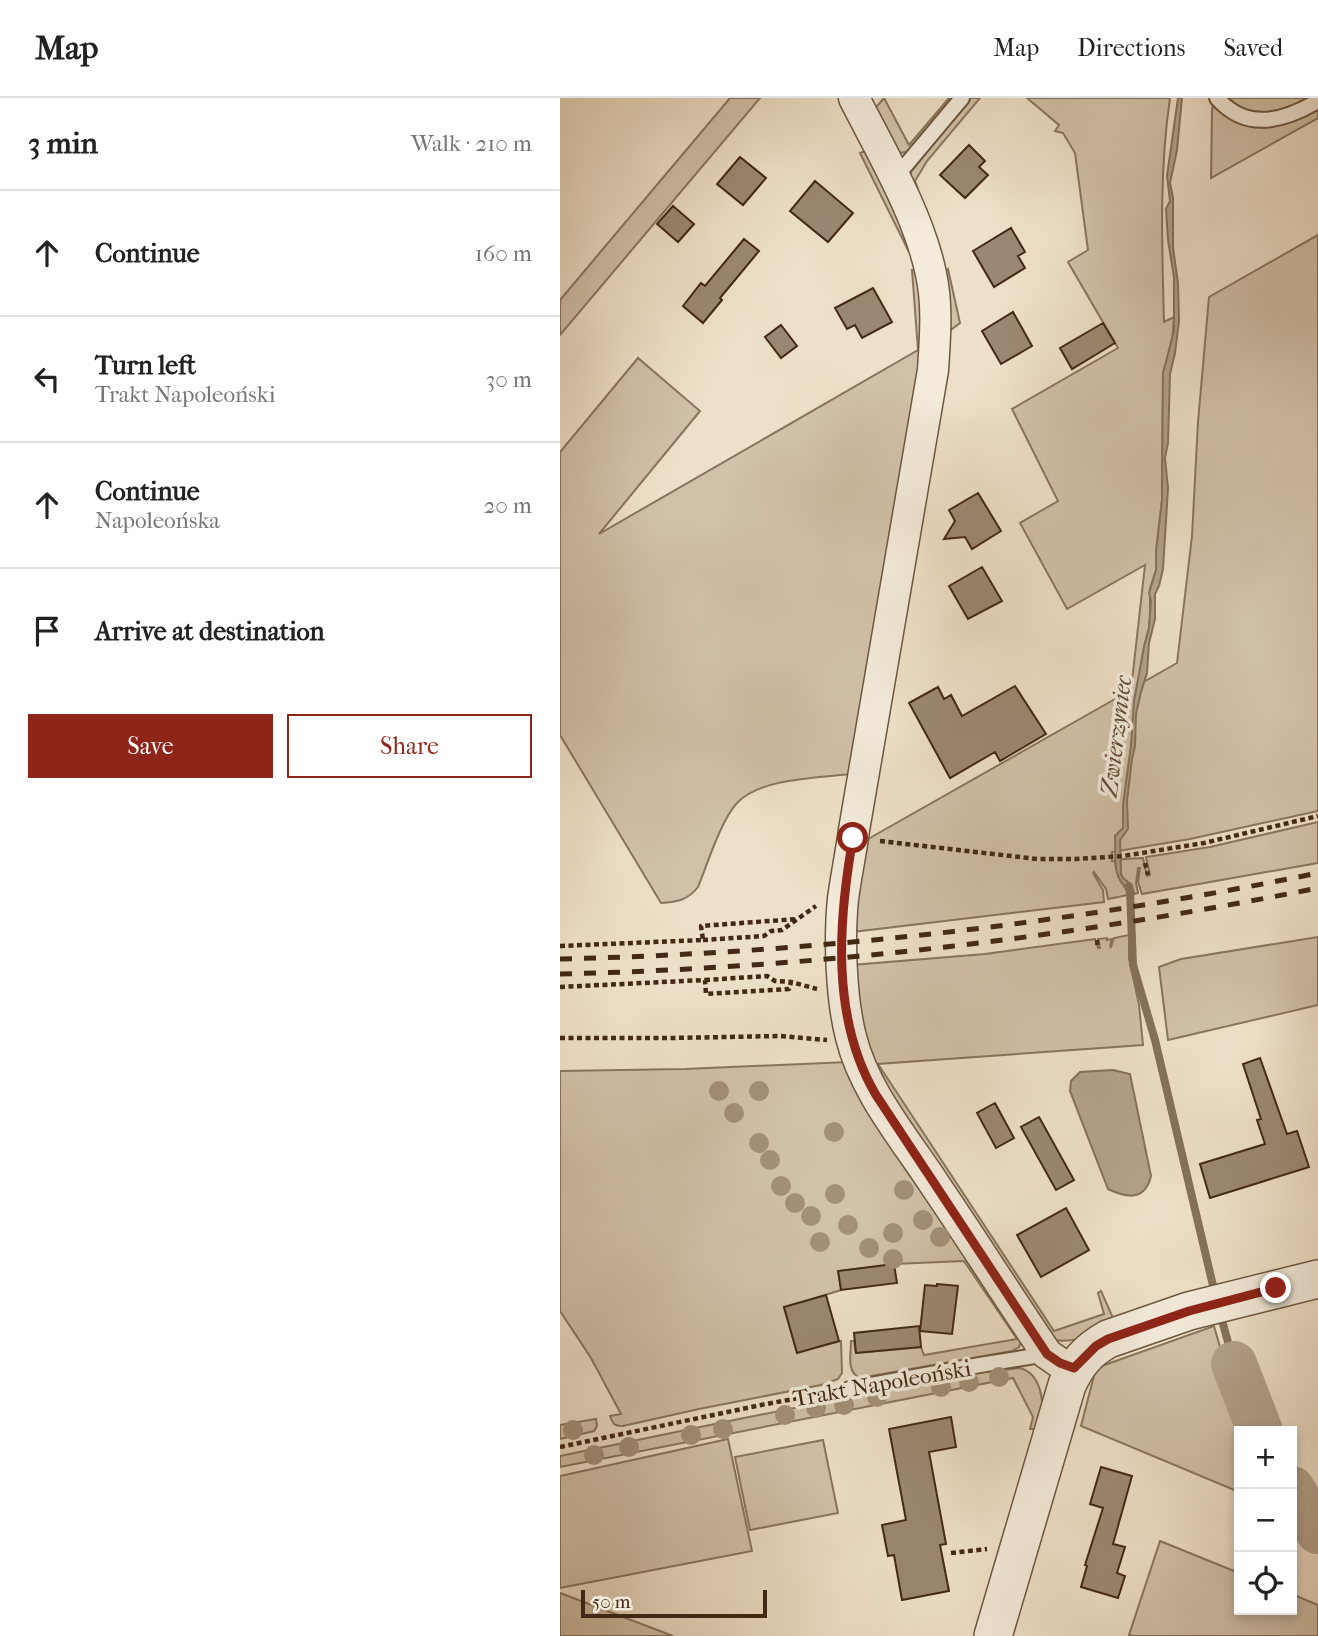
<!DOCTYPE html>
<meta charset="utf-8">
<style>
:root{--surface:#fff;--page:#f6f6f6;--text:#222;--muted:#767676;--line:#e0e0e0;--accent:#8f2418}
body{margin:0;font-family:"IM FELL French Canon",serif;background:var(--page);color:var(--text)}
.controls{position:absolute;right:21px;bottom:21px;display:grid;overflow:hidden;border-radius:0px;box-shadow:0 4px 10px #0003}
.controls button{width:63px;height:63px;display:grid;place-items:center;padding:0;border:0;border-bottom:2px solid var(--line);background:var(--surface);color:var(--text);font:35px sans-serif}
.scale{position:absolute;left:21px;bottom:18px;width:186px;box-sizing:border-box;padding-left:7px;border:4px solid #412914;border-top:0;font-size:19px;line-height:24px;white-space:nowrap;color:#412914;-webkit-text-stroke:5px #f4ebdb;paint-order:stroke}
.stop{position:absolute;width:21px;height:21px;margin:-16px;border:5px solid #8f2418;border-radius:50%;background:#fff}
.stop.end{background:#8f2418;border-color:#fff;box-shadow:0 2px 7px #0008}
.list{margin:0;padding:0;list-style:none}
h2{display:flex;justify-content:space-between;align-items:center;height:91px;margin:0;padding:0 28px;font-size:30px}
h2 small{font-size:23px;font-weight:400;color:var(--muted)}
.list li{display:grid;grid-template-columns:46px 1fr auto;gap:21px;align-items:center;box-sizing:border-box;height:126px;padding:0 28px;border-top:2px solid var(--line)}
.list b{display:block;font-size:26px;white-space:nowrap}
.list p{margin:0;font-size:23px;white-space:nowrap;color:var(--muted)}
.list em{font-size:23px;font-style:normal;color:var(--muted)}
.actions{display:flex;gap:14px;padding:21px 28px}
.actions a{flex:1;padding:16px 0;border:2px solid var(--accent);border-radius:0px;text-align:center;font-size:24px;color:var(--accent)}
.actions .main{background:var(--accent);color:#fff}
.icon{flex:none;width:38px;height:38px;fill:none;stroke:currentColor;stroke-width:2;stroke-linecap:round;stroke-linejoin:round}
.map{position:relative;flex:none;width:758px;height:1538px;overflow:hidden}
header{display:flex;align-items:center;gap:42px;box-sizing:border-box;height:98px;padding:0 35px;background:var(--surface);border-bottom:2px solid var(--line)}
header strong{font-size:33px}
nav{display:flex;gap:38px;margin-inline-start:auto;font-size:24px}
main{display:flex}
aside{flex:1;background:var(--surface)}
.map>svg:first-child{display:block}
</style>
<header>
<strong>Map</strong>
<nav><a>Map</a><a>Directions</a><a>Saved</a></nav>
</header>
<main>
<aside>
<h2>3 min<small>Walk · 210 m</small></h2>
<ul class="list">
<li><svg class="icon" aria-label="ahead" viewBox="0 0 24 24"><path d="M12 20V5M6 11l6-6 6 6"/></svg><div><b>Continue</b></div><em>160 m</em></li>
<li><svg class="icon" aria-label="left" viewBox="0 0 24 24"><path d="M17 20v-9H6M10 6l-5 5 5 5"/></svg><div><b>Turn left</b><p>Trakt Napoleoński</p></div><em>30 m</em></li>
<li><svg class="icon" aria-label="ahead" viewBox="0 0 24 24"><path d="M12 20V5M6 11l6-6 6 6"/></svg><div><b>Continue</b><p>Napoleońska</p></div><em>20 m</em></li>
<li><svg class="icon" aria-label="arrive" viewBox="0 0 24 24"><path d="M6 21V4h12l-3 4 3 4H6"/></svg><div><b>Arrive at destination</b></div></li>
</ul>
<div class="actions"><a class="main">Save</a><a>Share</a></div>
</aside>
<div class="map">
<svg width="758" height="1538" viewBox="0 0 758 1538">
<rect width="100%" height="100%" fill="#eee0c8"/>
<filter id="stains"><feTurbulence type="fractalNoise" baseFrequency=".00286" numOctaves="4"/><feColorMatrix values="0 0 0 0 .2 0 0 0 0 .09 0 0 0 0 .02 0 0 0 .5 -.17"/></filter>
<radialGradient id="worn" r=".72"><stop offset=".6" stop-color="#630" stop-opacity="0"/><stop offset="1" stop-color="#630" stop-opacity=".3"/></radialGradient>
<!-- green -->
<path fill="#d1c1a9" stroke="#89755e" stroke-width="2" d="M170,0H200L0,237V202Z
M324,0L349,47L389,0H394L352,50L346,54L339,55L311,15Z
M410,0H420L367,63L355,83L358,91L350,95L348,83L351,74Z
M467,0H610C599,74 602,149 604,224L614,219L612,245L603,275L602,402L596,454V472L590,491V517L589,530L584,549L578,587L617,565L632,438L638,324L649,199L758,137V713L630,741L552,754V763H555L559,780L567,791L568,797L548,801L546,791L534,774L533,775L543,792L544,804L292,834L301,745L571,592L585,467L507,511L460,425L498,403L452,311L558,250L508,164L528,152L515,55L503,35L495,33L499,27Z
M654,0H758V20L651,80L652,13Z
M308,52L353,147L348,152L300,55Z
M361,170L366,248L291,676C258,680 200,680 177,705C160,724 148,765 138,789C128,802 117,804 101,805L0,637V354L78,260L140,313L39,436L358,252L352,172Z
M388,171L400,225L388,234L380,177Z
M758,724V765L582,796L578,784L580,770H578L576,785L578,795L574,796C570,783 567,786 562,779C560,775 561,767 560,763L563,761L583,760L587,778L590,777L586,759L650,749Z
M569,837V860L579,907L583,947L318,966L494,1233L544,1216L538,1195L541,1193L553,1220L550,1230C531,1237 511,1247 490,1241L310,966L292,867L425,856L535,841L538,850H540L538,841L547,840V842L552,841L550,848L551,849L554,840Z
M758,839V907L608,942L599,869L621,861Z
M288,964L462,1241L459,1249L452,1253L300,1280C286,1274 291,1256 291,1243H294L296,1255L361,1249L364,1257L457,1241L404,1163L334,1166L279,1173L281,1192L224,1210L237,1254L281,1243L282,1275L278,1281L261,1287L139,1311L63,1328C54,1328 53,1326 50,1318L61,1316L31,1260L0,1213V973L125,971Z
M654,1228L677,1308L690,1333H679V1394L521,1328L536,1270Z
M460,1270C482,1276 484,1305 482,1324L474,1331H470L473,1319L453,1280L0,1369V1358L179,1321L406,1276Z
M36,1321L37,1328L34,1333L0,1341V1327Z
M168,1341L192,1453L0,1490V1378Z
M263,1342L278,1415L190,1432L175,1359Z
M600,1443L679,1475V1512H732V1496L758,1507V1538H574L569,1537Z
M0,1495L113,1538H0Z"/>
<!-- water -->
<path fill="#b3a28b" stroke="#85725b" stroke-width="2" d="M618,0H622L617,52L610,85L613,100V150L618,185L619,223L615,255L610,276L608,345L605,360L608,390L603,471L599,488L595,496V521L589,545L587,575L581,594L576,616L575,648L572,661L567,703L568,731L560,742L561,776L563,780L572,787L574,796L568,797C567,789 563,788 560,782C553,770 556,754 555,741V738L563,730V707L571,647L574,603L584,549L589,530L591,503L589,495L596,472V454L602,402L603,275L614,233V179L608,142L606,111L610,103L607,78Z
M553,972L570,976L591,1078C585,1103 567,1100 548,1091L510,993L511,983L520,974Z"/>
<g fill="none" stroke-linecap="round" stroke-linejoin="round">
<!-- stream -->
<path stroke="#85725b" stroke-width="8" d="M568,789L570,793L573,867L595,942L655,1196
M660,1215L674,1266"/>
<!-- river -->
<path stroke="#b3a28b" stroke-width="46" d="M674,1266L700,1333
M732,1391L758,1433"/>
</g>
<!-- building -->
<path fill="#9b8872" stroke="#412914" stroke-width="2" d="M409,47L425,63L419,69L428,77L405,100L380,77Z
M180,59L206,80L183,107L157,86Z
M255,83L293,115L268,144L230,113Z
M113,108L134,126L118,144L97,126Z
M451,130L465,154L458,158L465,170L434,189L413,153Z
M184,141L199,153L160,200L162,202L143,225L123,208L141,185L145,188Z
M313,190L332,224L302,240L295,227L287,231L275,210Z
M453,214L472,248L441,266L422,233Z
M543,225L555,245L512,271L500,250Z
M221,227L237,248L221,260L205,239Z
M418,395L441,433L412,451L405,439L384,441L395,423L389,412Z
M422,469L442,503L408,521L389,488Z
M455,588L486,636L440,663L435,654L390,680L349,605L378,589L384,601L391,597L402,618Z
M700,960L727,1036L737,1033L749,1069L650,1100L640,1066L705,1046L697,1022L701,1021L683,966Z
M435,1005L454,1040L436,1050L417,1015Z
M479,1019L514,1082L496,1092L461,1029Z
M506,1110L529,1152L481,1179L457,1137Z
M334,1166L337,1185L281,1192L278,1173Z
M377,1186L398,1188L392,1236L360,1233L365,1187L377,1188Z
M266,1197L279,1243L237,1255L224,1209Z
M359,1228L361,1249L296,1255L294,1235Z
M391,1319L396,1349L369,1354L386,1446L380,1447L389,1493L342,1502L334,1457L328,1458L322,1427L346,1422L329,1331Z
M541,1369L572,1378L553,1446L565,1449L557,1475L565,1478L558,1500L521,1489L527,1468L525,1467L543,1410L530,1406Z"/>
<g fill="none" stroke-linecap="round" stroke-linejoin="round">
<!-- service casing -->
<g stroke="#6c5741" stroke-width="18">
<path id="service" d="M657,0C687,34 724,23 758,3
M335,80L402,0
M289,1291L420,1267L487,1256"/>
</g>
<!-- minor casing -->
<g stroke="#6c5741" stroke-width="33">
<path id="minor" d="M294,0C321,53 359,117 371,176C378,208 375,240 373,272L294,732C291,755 286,778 283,801C279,840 281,901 291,939C304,993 345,1041 375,1087C413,1143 449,1200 487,1256L500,1265L514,1270"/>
</g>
<!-- tertiary casing -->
<g stroke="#6c5741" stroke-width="40">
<path id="tertiary" d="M433,1538L507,1287C517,1265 527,1253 548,1241L629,1213L758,1181"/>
</g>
<!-- path -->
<path stroke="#412914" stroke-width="4.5" stroke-dasharray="5 3.5" stroke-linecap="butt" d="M320,743L477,761H515L563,758L644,745L758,718
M585,765L588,777
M143,842L204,838L211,833L222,832L256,808
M537,842L538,850
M0,848L143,842L141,828L237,821
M145,882L207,878L215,883L231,884
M0,889L145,882L146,896L229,891L231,884L257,891
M0,940H111L220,938L267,942
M0,1349L201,1307L271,1294
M391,1455L427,1451"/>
<!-- service -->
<use href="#service" stroke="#f4ebdb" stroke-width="14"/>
<!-- minor -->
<use href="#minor" stroke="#f4ebdb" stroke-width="30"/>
<!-- tertiary -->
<use href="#tertiary" stroke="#f4ebdb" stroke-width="37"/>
<!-- rail -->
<path stroke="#412914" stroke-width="5" stroke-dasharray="12 12" stroke-linecap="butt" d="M0,861C254,855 509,826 758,775
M0,876C255,870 508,840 758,790"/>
</g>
<!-- trees -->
<g fill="#a39079">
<circle cx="159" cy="993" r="10"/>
<circle cx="199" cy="993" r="10"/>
<circle cx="174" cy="1015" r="10"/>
<circle cx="274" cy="1034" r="10"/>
<circle cx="199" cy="1045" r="10"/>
<circle cx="210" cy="1062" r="10"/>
<circle cx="221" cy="1088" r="10"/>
<circle cx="344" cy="1092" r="10"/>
<circle cx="275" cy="1096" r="10"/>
<circle cx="235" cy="1105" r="10"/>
<circle cx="251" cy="1118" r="10"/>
<circle cx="363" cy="1122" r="10"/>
<circle cx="288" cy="1127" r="10"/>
<circle cx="333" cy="1135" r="10"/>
<circle cx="380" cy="1139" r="10"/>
<circle cx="260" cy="1144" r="10"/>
<circle cx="309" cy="1150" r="10"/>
<circle cx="333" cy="1161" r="10"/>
<circle cx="439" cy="1279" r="10"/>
<circle cx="409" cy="1284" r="10"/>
<circle cx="381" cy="1289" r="10"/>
<circle cx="317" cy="1299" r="10"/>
<circle cx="284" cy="1307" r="10"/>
<circle cx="256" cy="1310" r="10"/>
<circle cx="225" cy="1317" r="10"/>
<circle cx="163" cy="1331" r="10"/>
<circle cx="13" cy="1332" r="10"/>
<circle cx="131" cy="1337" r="10"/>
<circle cx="69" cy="1349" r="10"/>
<circle cx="34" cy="1357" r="10"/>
</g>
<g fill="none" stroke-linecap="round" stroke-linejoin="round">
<!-- route -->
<path stroke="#8f2418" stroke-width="9" d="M293,740C278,824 271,921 316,997L487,1256L500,1265L514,1270L536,1248L548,1241L629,1213L716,1190"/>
</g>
<g text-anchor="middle" stroke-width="7" stroke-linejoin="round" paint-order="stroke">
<!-- street labels -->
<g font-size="23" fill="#412914" stroke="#f4ebdb">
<text transform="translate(322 1285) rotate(-10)" y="8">Trakt Napoleoński</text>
</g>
<!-- water labels -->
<g font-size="24" font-style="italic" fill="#634d38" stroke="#f4ebdb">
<text transform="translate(556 638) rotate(-83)" y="8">Zwierzyniec</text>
</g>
</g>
<rect width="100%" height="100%" filter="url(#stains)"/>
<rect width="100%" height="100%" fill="url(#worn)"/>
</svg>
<div class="controls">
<button>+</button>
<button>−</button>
<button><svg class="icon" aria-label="locate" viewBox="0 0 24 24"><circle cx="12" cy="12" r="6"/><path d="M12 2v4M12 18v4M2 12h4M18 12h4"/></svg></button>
</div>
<div class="scale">50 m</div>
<div class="stop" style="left:293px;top:740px"></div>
<div class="stop end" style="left:716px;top:1190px"></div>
</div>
</main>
